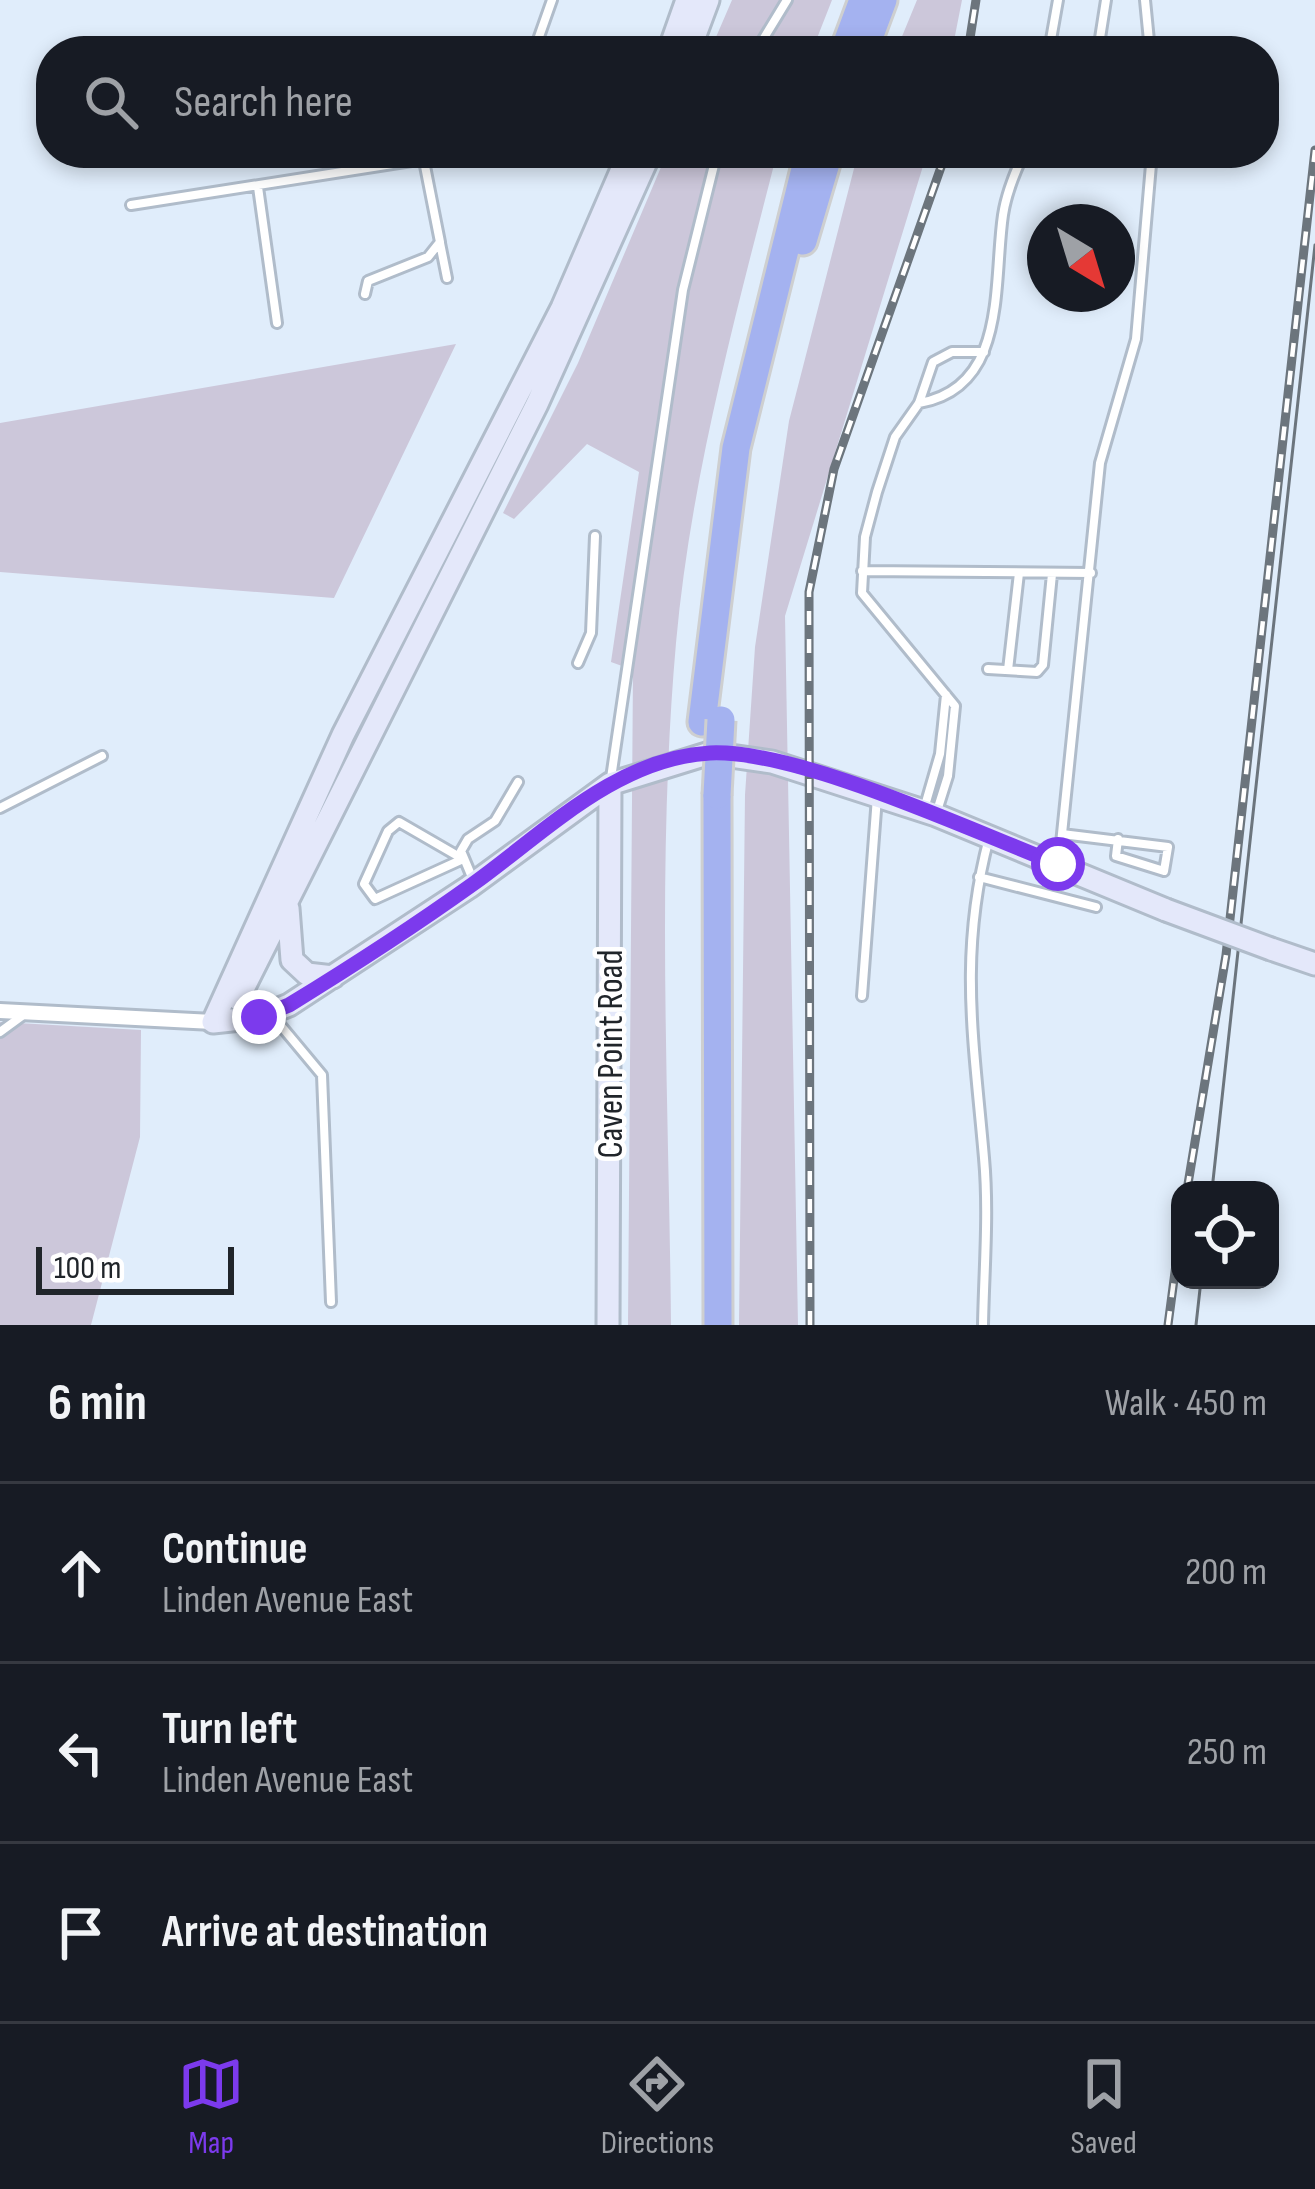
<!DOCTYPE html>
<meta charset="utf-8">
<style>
:root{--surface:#171b24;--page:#242831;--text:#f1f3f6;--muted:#9ea1a6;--line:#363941;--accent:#7c3aed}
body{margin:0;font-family:"Sofia Sans Condensed",sans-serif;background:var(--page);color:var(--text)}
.controls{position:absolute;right:36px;bottom:36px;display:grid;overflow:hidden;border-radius:24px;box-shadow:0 6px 18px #0003}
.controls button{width:108px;height:108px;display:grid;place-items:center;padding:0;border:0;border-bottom:3px solid var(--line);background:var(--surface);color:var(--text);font:60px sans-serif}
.compass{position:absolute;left:1027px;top:204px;width:108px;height:108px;border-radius:50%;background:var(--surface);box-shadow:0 6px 18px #0003;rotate:142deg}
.scale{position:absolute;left:36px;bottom:30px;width:198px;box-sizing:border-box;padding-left:12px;border:6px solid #20252a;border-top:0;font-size:33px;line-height:42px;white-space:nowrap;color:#20252a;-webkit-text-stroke:9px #fff;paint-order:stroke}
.stop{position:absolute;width:36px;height:36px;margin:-27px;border:9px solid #7c3aed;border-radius:50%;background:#fff}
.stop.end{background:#7c3aed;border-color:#fff;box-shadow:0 3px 12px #0008}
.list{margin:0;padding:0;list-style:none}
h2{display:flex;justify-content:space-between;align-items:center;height:156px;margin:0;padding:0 48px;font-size:51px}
h2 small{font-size:39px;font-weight:400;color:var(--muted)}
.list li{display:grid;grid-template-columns:78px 1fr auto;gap:36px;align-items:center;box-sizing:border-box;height:180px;padding:0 48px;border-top:3px solid var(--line)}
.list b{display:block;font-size:45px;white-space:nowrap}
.list p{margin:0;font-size:39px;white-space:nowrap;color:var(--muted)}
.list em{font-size:39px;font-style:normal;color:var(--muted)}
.icon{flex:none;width:66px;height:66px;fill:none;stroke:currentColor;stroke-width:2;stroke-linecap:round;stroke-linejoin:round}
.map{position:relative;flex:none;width:1315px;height:1325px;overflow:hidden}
.search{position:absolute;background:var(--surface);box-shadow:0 6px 18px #0003;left:36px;right:36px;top:36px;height:132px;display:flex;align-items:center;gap:30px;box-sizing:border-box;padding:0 42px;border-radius:48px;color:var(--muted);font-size:45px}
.sheet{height:696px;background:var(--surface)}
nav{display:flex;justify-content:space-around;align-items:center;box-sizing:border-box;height:168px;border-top:3px solid var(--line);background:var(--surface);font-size:33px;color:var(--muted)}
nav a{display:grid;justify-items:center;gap:6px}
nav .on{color:var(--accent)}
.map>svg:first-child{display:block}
</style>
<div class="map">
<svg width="1315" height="1325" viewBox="0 0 1315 1325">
<rect width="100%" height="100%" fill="#e0edfb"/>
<!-- green -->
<path fill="#ccc7da" d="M732,0H832L812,51H710Z
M917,0H962L952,51H896Z
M667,153H777C736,314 691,476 676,643C656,869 669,1098 671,1325H628L633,670L611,662L639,472L587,444L514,519L503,513L578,363Z
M858,153H927L785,616L798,1325H739L745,795L755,647L789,421Z
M456,344L334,598L0,572V423Z
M0,1022L141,1030L140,1137L91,1325H0Z"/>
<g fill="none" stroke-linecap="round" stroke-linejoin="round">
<!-- lane casing -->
<g stroke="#b0bcca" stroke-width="14">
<path id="lane" d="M1145,0L1150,51
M534,51L552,0
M756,51L787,0
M1049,51L1058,0
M1098,51L1106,0
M258,187L277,323
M131,205L463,153
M440,243L447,278
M365,294L368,281L428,257L440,242L424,161
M919,403C1008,388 993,283 1003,215C1006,195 1015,172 1024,153
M862,571L1091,573
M578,663L591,633L595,536
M988,669L1037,672L1043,665L1052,574
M1008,670L1019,573
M611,778L683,290L717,153
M0,808L102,756
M924,809L940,754L946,695
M936,814L948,776L955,706L862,593L865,537L877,492L895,437L919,403L933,362L952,352H984
M399,822L463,859L375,899L364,884L388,831Z
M1062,834L1168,847L1164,871L1116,856L1118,839
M1059,863L1100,463L1136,339L1152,153
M979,877L1096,907
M474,882L461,851L468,839L495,821L518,782
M862,996L877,797
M272,1015L322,1075L331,1302
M0,1032L26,1013
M983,1325C984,1270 989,1213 984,1158C974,1041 958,955 989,838"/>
</g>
<!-- street casing -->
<g stroke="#b0bcca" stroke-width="20">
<path id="street" d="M0,1011L213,1022"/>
</g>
<!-- secondary casing -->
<g stroke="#b0bcca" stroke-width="27">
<path id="secondary" d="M669,51L687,0
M689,51L708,0
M629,153L562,308L343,735L213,1022L259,1017L289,1005L469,887L610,784L710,753L772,762L936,815L1166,910
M288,908L292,960L307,974L333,977
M1271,949L1315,964
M238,999L537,404L650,153
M608,1325L610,784"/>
</g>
<!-- highway casing -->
<g stroke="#cecfd0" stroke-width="33">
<path id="highway" d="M844,51L863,0
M864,51L883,0
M803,241L829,153
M702,722L736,448L809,153
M717,795L718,1325"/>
</g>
<!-- lane -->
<use href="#lane" stroke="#fff" stroke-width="8"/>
<!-- street -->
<use href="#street" stroke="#fff" stroke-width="14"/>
<!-- secondary -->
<use href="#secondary" stroke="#e4e8fa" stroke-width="21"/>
<!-- highway -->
<use href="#highway" stroke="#a4b2f0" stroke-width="27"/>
<!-- tram -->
<path stroke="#6c757d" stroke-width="3" d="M1212,1190L1315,245
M1196,1325L1201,1280"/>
<!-- rail casing -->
<g stroke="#6c757d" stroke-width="9">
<path id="rail" d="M968,51L976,0
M1187,1190L1226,955L1315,150
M810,1325L809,592L834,469L946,153
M1168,1325L1180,1234"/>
</g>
<!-- rail -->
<use href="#rail" stroke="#fff" stroke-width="4.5" stroke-dasharray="14" stroke-linecap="butt"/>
<!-- secondary-bridge casing -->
<g stroke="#b0bcca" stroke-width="27" stroke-linecap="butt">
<path id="secondary-bridge" d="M1166,910L1271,949"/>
</g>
<!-- highway-bridge casing -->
<g stroke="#cecfd0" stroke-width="33" stroke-linecap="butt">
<path id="highway-bridge" d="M717,795L721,720"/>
</g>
<!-- secondary-bridge -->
<use href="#secondary-bridge" stroke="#e4e8fa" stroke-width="21"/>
<!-- highway-bridge -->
<use href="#highway-bridge" stroke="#a4b2f0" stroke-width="27"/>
</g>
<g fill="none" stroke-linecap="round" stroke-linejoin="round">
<!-- route -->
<path stroke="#7c3aed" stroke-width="15" d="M259,1017L289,1005C351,967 413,927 473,884C544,833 617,758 710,753C798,749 972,831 1058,864"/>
</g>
<g text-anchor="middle" stroke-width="9" stroke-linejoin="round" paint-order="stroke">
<!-- street labels -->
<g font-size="36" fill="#20252a" stroke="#fff">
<text transform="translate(609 1054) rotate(-90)" y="13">Caven Point Road</text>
</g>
</g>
</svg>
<div class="controls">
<button><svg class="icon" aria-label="locate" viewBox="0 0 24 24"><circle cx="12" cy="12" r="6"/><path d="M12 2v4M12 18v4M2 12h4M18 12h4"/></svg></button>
</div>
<svg class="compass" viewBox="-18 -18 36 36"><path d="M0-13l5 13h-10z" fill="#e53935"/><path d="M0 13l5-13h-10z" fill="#9ea1a6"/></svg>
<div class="scale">100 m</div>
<div class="stop" style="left:1058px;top:864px"></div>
<div class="stop end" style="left:259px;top:1017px"></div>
<div class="search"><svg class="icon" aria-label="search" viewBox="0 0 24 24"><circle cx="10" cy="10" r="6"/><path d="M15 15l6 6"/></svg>Search here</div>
</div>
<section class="sheet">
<h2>6 min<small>Walk · 450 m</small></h2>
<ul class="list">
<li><svg class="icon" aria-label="ahead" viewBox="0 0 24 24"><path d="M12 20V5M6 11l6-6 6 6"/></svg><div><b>Continue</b><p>Linden Avenue East</p></div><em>200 m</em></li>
<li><svg class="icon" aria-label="left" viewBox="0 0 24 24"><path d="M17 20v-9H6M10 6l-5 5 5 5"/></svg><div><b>Turn left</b><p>Linden Avenue East</p></div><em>250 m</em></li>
<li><svg class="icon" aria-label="arrive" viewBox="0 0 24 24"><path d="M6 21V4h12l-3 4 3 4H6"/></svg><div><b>Arrive at destination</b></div></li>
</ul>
</section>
<nav>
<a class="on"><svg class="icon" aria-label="map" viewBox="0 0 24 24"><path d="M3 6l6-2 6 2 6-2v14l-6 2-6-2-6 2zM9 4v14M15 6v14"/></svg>Map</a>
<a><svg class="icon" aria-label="directions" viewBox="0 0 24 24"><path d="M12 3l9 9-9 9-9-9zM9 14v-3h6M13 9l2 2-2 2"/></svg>Directions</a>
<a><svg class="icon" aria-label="saved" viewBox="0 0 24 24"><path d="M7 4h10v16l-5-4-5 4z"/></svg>Saved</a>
</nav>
